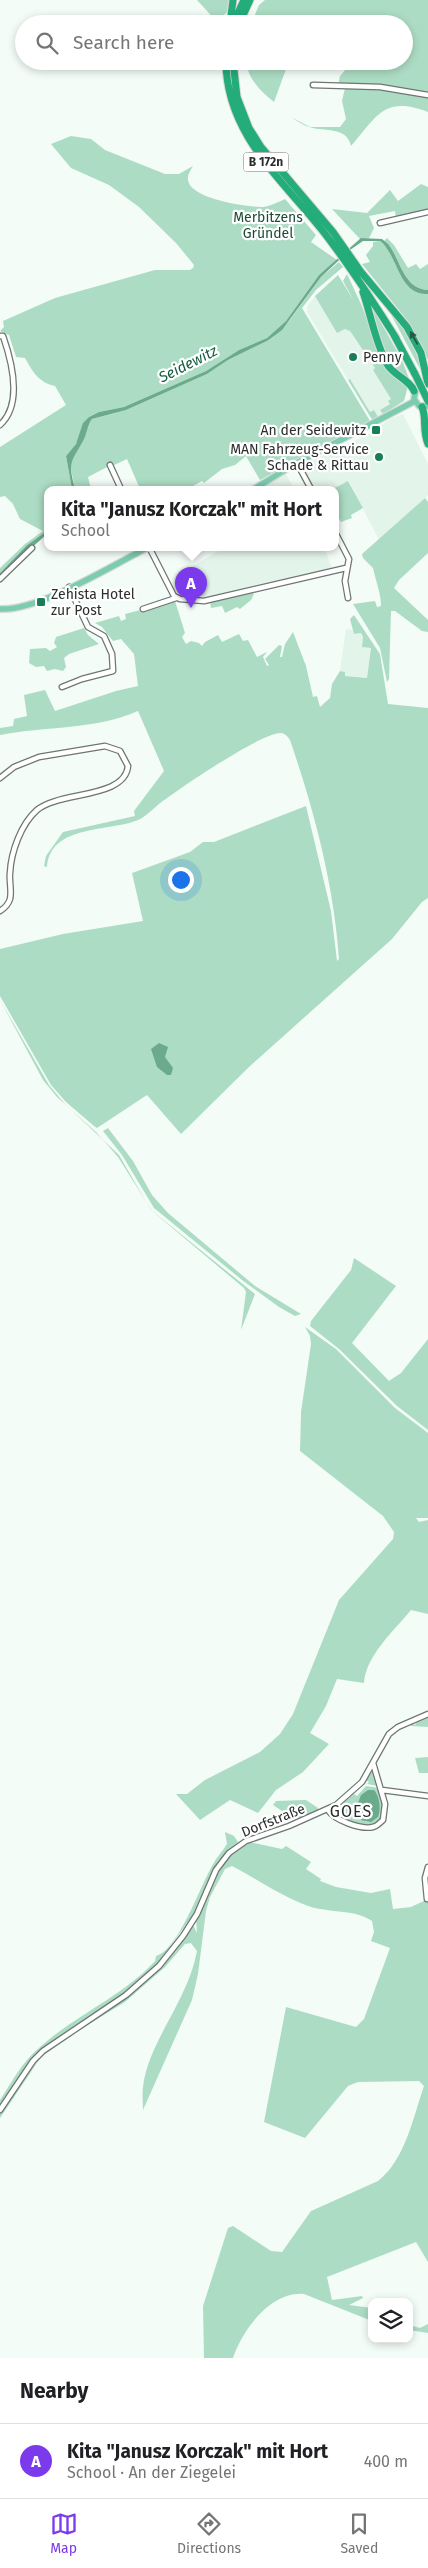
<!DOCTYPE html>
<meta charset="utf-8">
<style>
:root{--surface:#fff;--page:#f6f6f6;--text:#202124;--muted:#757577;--line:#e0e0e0;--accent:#7c3aed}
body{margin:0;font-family:"Fira Sans",sans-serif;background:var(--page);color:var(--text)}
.controls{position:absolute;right:15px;bottom:15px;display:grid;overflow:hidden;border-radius:10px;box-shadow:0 2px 8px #0003}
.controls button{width:45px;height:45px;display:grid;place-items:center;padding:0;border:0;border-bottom:1px solid var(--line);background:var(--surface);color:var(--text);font:25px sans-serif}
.you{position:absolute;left:180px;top:879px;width:18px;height:18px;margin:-12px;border:4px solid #fff;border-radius:50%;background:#1a73e8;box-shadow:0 0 0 8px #1a73e833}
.badge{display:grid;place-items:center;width:32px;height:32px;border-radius:50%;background:var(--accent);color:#fff;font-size:16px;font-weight:700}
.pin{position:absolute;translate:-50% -41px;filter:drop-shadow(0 1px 2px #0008)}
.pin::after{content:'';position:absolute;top:26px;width:18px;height:15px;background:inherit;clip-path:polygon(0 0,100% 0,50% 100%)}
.popup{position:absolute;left:44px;top:486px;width:295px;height:65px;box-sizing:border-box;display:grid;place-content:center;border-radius:10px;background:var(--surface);filter:drop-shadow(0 1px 4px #0005);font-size:16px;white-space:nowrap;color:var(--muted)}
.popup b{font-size:19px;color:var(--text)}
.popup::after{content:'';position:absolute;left:50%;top:100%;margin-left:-10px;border:10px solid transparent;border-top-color:var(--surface)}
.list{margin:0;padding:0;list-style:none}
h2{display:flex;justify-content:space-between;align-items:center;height:65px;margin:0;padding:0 20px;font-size:21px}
h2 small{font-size:16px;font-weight:400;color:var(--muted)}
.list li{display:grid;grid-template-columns:32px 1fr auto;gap:15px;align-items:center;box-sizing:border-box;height:75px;padding:0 20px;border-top:1px solid var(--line)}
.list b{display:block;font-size:19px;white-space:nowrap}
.list p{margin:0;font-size:16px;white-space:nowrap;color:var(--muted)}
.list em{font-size:16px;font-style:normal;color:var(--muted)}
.icon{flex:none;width:28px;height:28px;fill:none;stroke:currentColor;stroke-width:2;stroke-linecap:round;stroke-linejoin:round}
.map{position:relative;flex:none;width:428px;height:2358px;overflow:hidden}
.search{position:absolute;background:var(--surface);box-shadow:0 2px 8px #0003;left:15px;right:15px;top:15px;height:55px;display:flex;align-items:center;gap:12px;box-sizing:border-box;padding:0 18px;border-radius:28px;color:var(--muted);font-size:19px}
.sheet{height:140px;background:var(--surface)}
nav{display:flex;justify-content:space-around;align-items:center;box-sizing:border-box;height:70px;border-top:1px solid var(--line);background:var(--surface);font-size:14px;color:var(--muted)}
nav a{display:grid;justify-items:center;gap:2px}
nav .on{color:var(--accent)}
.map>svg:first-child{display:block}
</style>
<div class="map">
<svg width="428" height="2358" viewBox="0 0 428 2358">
<rect width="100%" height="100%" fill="#f3fcf7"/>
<!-- built -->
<path fill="#e3f4ea" d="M315,296L345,329L349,330L375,368L373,370L391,399L390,403L381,410L383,414L378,417L374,410L370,412L350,379L348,380L307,312V307Z
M403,414L428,464V495L379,540L349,481L333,489H313L302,465L369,434L390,419Z
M285,472L294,489H257Z
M219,547H324L332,569L204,599L190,568L220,550Z
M346,629L353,630L354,634L361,633L363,637L362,647L371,648L367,678L345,676V672L340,671Z"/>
<!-- green -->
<path fill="#addcc4" d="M197,0H229L227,12L217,22Z
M265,0H428V94L379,86L338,85L340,76L353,61H404V24H251L259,5Z
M247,61H289L274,102C262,92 246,78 247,61Z
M345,88H379L428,96V112C384,95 377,116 351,146C347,126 324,132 309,127C303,125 297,121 291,117L310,127H340L346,119L342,101Z
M71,136L91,139L105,150L165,174H179L193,166C191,170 187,175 188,180C190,199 247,207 263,207C271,206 278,202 285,199L316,235L311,242L337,260L319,275L286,321L267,338L239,350L206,371L124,407L99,412L89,417L76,444L66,456L72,489H47V531L27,545L0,573V568L25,544L43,531L20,519L13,504L5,496L0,497V447L66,405L55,386C38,382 33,372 25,358L16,357L9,335L0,331L4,327L3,321L55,298L155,270H190L193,268L194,265L176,243L139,207L109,185L71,168L51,144Z
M421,184L428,187V209L396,219L395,211L369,216L374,228L369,238L360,239L332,209L367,213L390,190L398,201Z
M387,238L394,245L408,268L416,264L420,269L428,264V290C400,289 402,255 384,241Z
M380,241L390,251L407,285L428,294V360L407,320L362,264L370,262L366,255L373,246V242Z
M339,262L343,267L316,290L302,308L370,421L260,480L246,456L235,465L222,469L204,483L202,481L193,486L194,489H140L127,459L112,466L111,465L88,477L91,489H75L70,464L92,419L126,410L207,374L228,360L267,341L289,321L321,277Z
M347,274L361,304L385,366L390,373L408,386L404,401L383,414L380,410L390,404L388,401L391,399L373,370L375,368L350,331L345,329L337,333L315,296L338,275L354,301L343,281Z
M385,303C400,322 419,344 420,369Z
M371,305L402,360L410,381C384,363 380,334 371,305Z
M350,379L370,412L374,410L378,417L373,420L371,418L348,380Z
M348,481L363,508L351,515L352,518L341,522L337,515L335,516L333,489Z
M425,498L428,502V553L399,580L394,588L428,620V632L422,631L395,611H391L389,679L387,682L380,648L353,604L375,601L377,607L381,606C381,593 376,582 373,568L363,558L362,554Z
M251,592L254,594L251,600L240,609L237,607L225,613L222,606L211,608L210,601Z
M175,601L185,633L182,637L186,644L191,641L199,643L202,646L205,642L218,635L222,642L239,634L243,641L248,640L257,657L267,652L263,657L267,666L269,665L265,659L279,645L282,646L280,657H282L285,644L293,632L306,666L313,697L317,696L320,707L330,698L332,684L340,671L345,672V676L367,678L371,648L362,647L363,637L361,633L354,634L350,619L354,615L380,654L388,704L428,708V898L422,902L392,939L250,1066L181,1134L147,1095L97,1128L94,1126L66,1102L51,1085L0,996V949L63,934L143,921L132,873L190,852L203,842H214L306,806L331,911L337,961L339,959C334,885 314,810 290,740C288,737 285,733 281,733C262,732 177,790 159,804C153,809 145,817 138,820C110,832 50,824 47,867L44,866L46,856L63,832L135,816L134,811L164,771L138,711C96,730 45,726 0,735V728L13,726L14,719L27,716L24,695L45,690L55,711L116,691L138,686L134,654L121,639L113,641L102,627L95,623L119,616L121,621L126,619L125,614Z
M84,628L88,635L99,644L69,654L64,658L66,667L63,671L55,669L47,671L44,666L36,667L29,663L30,649L46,648L50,651L57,647L54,643L56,637Z
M0,1000L49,1085L65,1104L119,1155L151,1210L255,1294L241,1330L246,1292L244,1288L152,1211L118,1157L96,1132L57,1097L43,1080Z
M108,1128L133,1161L152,1195L168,1213L255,1286L301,1314L295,1316L279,1307L242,1280L154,1208L122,1155L103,1131Z
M354,1258L396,1286L352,1343L389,1381L401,1373L428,1339V1430L397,1406L339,1349L310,1326L311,1321L351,1270Z
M305,1327L336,1349L395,1408L428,1433V1518H416L419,1522L428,1520V1614L411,1610C394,1631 366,1655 364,1683L337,1679L326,1706L310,1733L329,1744L303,1772L276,1790L258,1813L230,1800L200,1820L176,1794H187L205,1780L260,1752L280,1734L293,1714L339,1600L393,1539L394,1532L383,1516L300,1451L301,1412L311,1344L310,1336Z
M428,1716V1727L411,1726V1723L415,1725L417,1721Z
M428,1757V1773H419L415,1758Z
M374,1772L378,1786L367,1784L369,1782L366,1780L370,1773Z
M366,1786L379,1788L383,1810L379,1821C366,1829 343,1822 332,1812L354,1794L357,1796Z
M306,1800L318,1808V1811L298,1821L296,1817L285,1816V1813L273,1805L276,1801Z
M225,1832L234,1836L238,1842L218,1861L195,1912L157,1964L125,1993L41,2049L0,2106V2100C12,2082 22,2062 39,2048C75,2015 122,1997 155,1961L156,1956C178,1950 200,1887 212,1866C216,1858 222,1852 227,1844Z
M249,1842L282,1849L286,1846L311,1862L306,1869L321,1879L320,1881L336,1887L371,1893L390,1889L393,1909L411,1907L428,1899V2262L416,2242L327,2277L332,2300L362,2296L363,2298L349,2305L372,2308V2321L304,2294C271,2291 242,2330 233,2358H204L203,2306L228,2228L233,2226L271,2251L282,2252L311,2211L378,2181C405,2160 413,2118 424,2086L419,2081L358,2082L348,2086L305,2138L264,2122L286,2007L356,2027L364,2019L390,1948L371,1941L374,1932L372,1921C355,1909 328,1913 308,1906C282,1897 257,1879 232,1866L225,1869L210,1897L206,1911L198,1974L192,2000L143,2110C143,2103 142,2095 143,2087C148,2042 188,2001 197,1951L191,1943L185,1944L165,1967L125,2002L55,2045L41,2057L0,2118V2114L44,2052L125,1998L149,1979L169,1958L193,1925L197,1933L196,1918L219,1871L234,1851Z
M428,2324V2333L409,2330V2325L420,2328Z"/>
<!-- water -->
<path fill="#6caa8c" d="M361,238L382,239L388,244C401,260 403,289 428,290V294C398,295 399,256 380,241H363L350,250L321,277L282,330L267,341L228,360L207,374L126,410L92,419C87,426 87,434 83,441C70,464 68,462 75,489H72L66,456L76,444L83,423L89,417L99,412L124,407L206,371L239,350L267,338L286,321L319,275Z
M47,531V534L0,576V573L27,545Z
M159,1043L168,1047L165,1057L173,1068L171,1075H167L157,1067L151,1049Z
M368,1790H374C380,1797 381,1809 378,1817L371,1822L361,1820L358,1803L361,1795Z"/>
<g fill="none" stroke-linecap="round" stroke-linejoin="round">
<!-- minor casing -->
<g stroke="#6e7671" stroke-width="7">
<path id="minor" d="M313,85L380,87L428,95
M380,223L428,212
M0,336H3C12,362 23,404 0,425
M297,463L311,489
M110,465L121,489
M335,532L349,559L345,581L348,598
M149,547L174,596L180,599L204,601L346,568
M0,579L32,548
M143,609L176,598
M62,687L82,679L113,671L112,654L104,636L88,627L69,587
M0,778L14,767L39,757L105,746L120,751L128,766C125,799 59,791 37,810C21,824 11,852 10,873C9,881 12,891 10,899C8,905 5,908 0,911
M382,1790L428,1796
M328,1810C334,1820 361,1830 373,1827C377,1826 380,1823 383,1820L385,1804L373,1763
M427,1899L425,1878L428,1867
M0,2110L33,2061L43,2051L126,1995L159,1966L183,1936L197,1914L216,1870L229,1853L246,1841L289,1826L336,1805L362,1782L389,1734L398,1727L428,1714"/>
</g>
<!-- major casing -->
<g stroke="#d9d9d9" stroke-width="8">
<path id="major" d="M423,384L416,388L414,399L419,406H428
M254,489L293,465L415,401
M0,609C40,611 112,565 149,547"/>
</g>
<!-- highway casing -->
<g stroke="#d9d9d9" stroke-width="9">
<path id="highway" d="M230,24L233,0
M233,24L244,0
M239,24L250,0
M226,61C226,135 284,181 326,235C351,268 374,303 396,338
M233,61L237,97L249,128L261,147L333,232L361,272L407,327L421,353L428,384
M363,292C371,315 375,342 387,364C393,375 410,380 414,391
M394,335L415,374
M422,407C427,418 422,429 428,444"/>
</g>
<!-- minor -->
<use href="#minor" stroke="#fff" stroke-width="4.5"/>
<!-- major -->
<use href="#major" stroke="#7ccdaf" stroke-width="5.5"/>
<!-- highway -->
<use href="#highway" stroke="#24ac7a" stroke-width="7"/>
<!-- highway-bridge casing -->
<g stroke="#d9d9d9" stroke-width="9" stroke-linecap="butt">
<path id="highway-bridge" d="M415,374L428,401"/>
</g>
<!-- highway-bridge -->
<use href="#highway-bridge" stroke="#24ac7a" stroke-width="7"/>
</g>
<!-- one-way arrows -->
<defs><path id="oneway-solid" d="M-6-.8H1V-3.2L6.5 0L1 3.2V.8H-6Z" transform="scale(1.25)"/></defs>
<use fill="#295a47" href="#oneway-solid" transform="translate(414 338) rotate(-120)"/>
<!-- markers -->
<g fill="#177e58" stroke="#fff" stroke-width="2">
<circle cx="353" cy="357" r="5"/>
<rect x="371" y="425" width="10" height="10" rx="2.5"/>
<circle cx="379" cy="457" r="5"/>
<rect x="36" y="597" width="10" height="10" rx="2.5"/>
</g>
<g text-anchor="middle" stroke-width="4.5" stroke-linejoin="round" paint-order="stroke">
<!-- shield labels -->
<rect fill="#fff" stroke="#6b6d6b" stroke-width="1" x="243.5" y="152.5" width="45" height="19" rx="4"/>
<g font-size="12" font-weight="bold" fill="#2b2e2c">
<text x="266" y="166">B 172n</text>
</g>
<!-- park labels -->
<g font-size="14" fill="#1a4c37" stroke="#fff">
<text x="268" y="222">Merbitzens<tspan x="268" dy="16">Gründel</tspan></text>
</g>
<!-- poi labels -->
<g font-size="14" fill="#2b2e2c" stroke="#fff" text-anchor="start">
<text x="363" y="362">Penny</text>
<text x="366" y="435" text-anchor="end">An der Seidewitz</text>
<text x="369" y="454" text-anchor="end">MAN Fahrzeug-Service<tspan x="369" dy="16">Schade &amp; Rittau</tspan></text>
<text x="51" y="599">Zehista Hotel<tspan x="51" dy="16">zur Post</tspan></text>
</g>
<!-- street labels -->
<g font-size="14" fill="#2b2e2c" stroke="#fff">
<text transform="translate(273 1820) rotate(-22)" y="5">Dorfstraße</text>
</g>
<!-- water labels -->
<g font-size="15" font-style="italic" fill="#125e41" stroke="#fff">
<text transform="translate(188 364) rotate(-27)" y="5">Seidewitz</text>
</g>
<!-- quarter labels -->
<g font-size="16" letter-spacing="1" fill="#2b2e2c" stroke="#fff">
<text x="351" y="1817">GOES</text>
</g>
</g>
</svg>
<div class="controls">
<button><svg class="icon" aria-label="layers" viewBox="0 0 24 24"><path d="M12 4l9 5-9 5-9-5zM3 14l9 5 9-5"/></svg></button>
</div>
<div class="you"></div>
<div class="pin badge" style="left:191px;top:608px">A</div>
<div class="popup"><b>Kita &quot;Janusz Korczak&quot; mit Hort</b>School</div>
<div class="search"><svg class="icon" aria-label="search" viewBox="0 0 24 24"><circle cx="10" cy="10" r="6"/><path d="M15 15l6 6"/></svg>Search here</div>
</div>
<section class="sheet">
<h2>Nearby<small></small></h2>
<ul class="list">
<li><span class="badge">A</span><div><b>Kita &quot;Janusz Korczak&quot; mit Hort</b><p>School · An der Ziegelei</p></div><em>400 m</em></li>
</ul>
</section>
<nav>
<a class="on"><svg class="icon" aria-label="map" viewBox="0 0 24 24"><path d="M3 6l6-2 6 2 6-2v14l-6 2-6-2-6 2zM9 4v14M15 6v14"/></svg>Map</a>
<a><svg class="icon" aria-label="directions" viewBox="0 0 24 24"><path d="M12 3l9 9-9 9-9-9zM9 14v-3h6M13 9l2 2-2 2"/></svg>Directions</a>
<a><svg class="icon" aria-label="saved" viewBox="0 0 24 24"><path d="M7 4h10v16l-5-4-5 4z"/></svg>Saved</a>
</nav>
